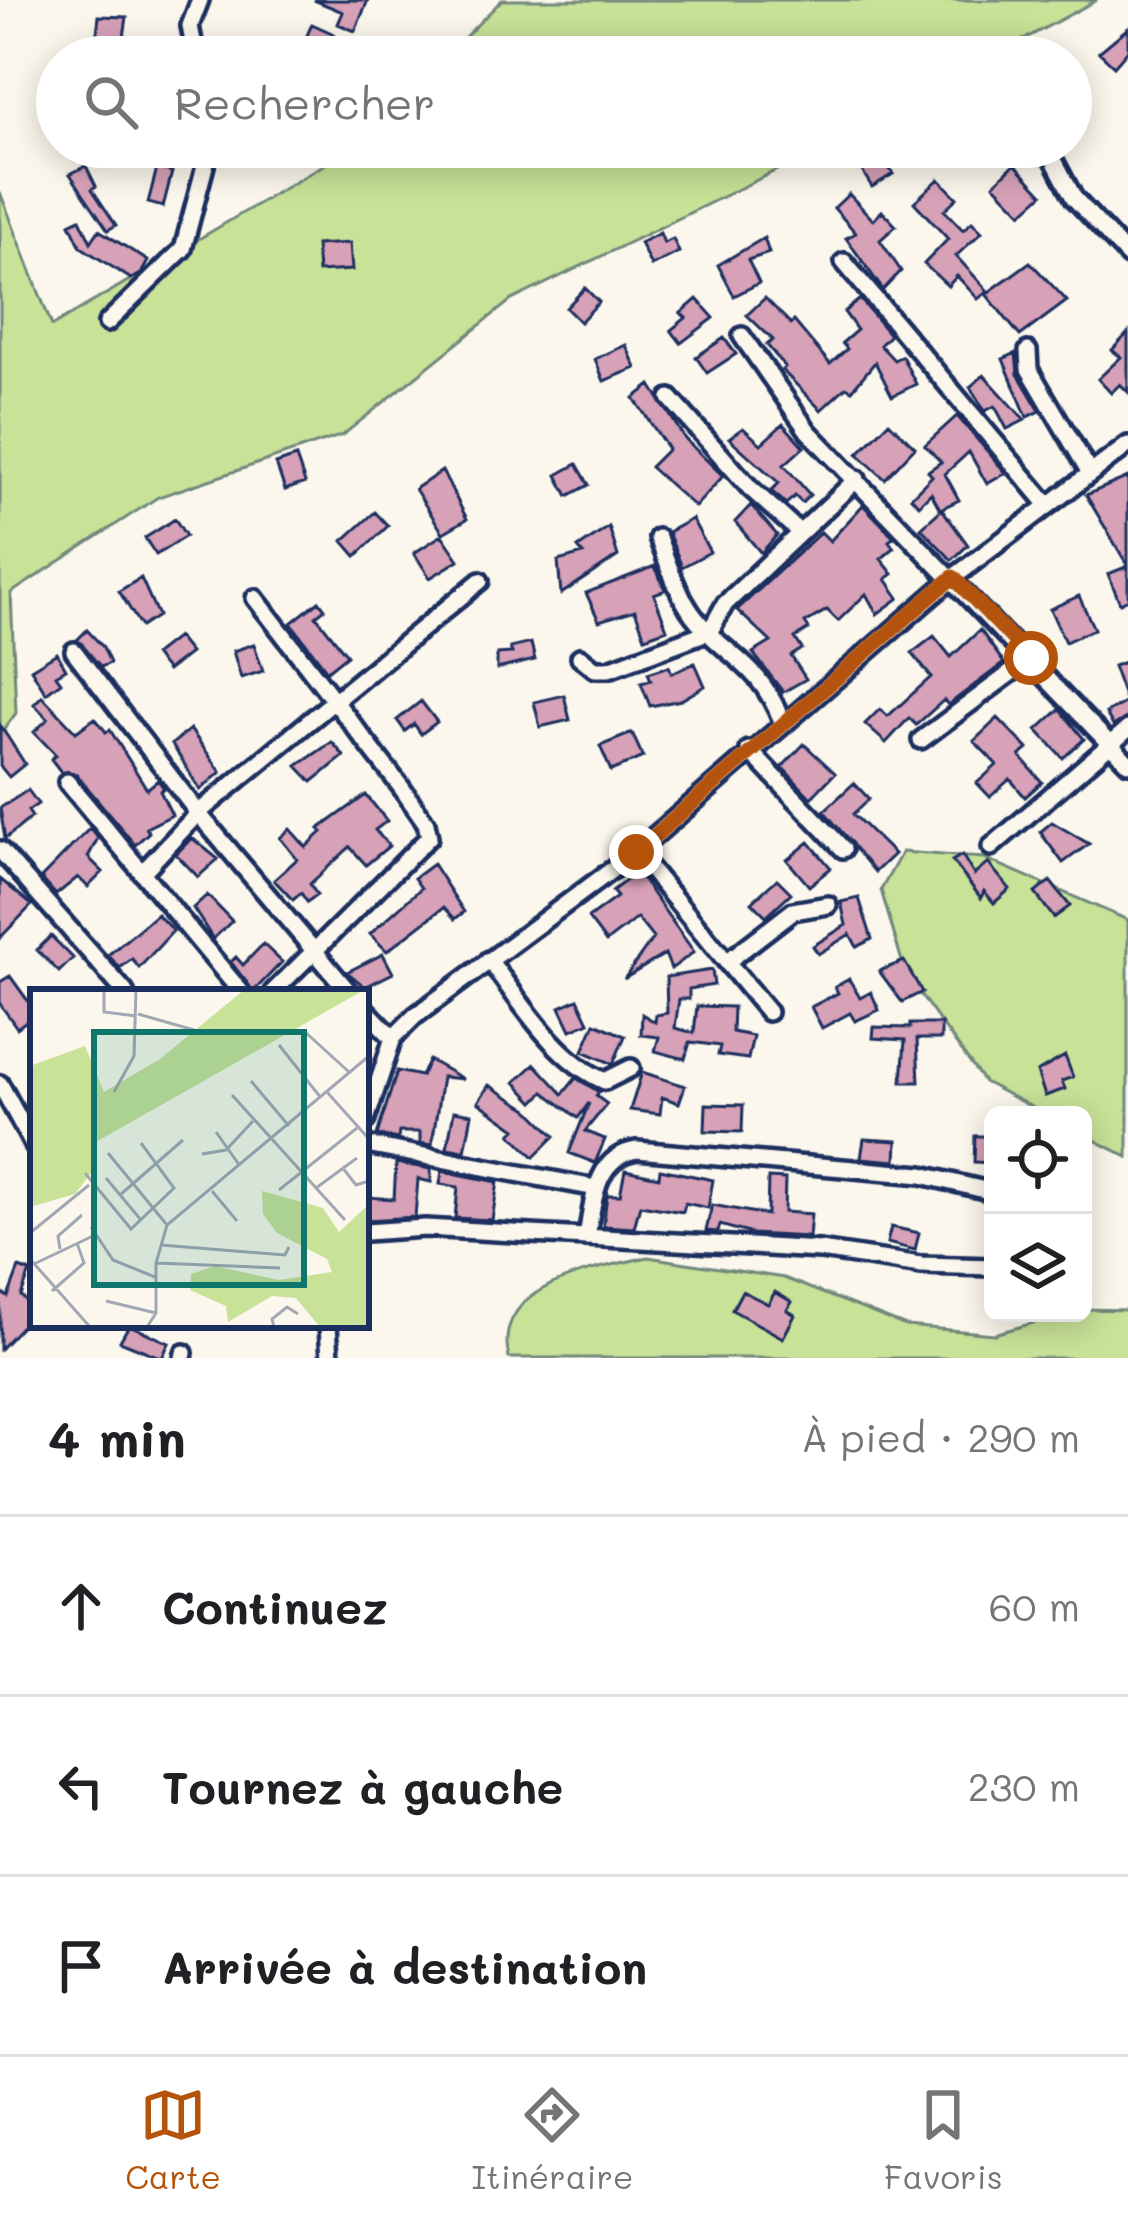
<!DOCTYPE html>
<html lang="fr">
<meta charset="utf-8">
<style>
:root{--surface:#fff;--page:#f2f2f2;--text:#202124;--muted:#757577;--line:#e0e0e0;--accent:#b45309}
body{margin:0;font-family:Mali,sans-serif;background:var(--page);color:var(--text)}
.controls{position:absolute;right:36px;bottom:36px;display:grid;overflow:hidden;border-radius:18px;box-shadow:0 6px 30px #0003}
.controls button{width:108px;height:108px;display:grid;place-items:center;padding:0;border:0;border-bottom:3px solid var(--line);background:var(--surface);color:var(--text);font:60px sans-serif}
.stop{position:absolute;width:36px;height:36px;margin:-27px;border:9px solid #b45309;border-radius:50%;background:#fff}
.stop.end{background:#b45309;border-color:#fff;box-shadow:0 3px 12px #0008}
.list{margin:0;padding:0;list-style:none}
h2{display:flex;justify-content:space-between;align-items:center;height:156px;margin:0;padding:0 48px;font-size:51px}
h2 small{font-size:39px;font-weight:400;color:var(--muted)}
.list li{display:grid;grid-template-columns:78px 1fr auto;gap:36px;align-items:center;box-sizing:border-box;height:180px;padding:0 48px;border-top:3px solid var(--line)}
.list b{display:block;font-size:45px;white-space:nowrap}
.list em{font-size:39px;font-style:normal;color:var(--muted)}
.icon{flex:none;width:66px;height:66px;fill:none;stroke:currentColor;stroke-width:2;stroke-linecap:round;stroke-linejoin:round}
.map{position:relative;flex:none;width:1128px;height:1358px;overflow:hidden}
.search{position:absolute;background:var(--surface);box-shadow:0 6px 30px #0003;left:36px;right:36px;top:36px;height:132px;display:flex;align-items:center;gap:30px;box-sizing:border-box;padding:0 42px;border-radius:66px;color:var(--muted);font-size:45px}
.sheet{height:696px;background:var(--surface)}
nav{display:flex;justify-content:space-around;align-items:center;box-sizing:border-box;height:168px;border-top:3px solid var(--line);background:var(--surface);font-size:33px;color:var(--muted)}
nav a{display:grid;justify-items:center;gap:6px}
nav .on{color:var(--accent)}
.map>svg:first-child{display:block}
</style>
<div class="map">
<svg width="1128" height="1358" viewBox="0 0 1128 1358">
<rect width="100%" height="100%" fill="#fbf7ec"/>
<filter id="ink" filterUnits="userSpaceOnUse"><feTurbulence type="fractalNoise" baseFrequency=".00833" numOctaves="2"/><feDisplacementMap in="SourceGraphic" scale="24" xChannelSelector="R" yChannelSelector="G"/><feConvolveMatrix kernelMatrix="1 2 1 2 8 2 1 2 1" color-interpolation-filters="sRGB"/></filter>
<g filter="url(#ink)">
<!-- green -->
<path fill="#c8e298" stroke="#72887b" stroke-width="3" d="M502,0H1097L991,57H445Z
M354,147H824L510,301L343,435L158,497L11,593L16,713L0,735V192L52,326Z
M902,852L984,858L1128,920V1157L1083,1134V1115H1047L984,1082L906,975L881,890Z
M648,1257L784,1278L906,1326L994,1334L1083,1309L1128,1310V1358H509C491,1283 597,1269 648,1257Z"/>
<!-- building -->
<path fill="#d7a1b7" stroke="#1b2f5e" stroke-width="3" d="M314,0H368L355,31L338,24L343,12Z
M99,16L127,17L121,57H94Z
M312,24L334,34L324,57H311L314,52L302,47Z
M1128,28V50L1114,66L1099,52Z
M883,158L893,174L872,187L862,171Z
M1015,164L1043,194L1022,213L994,184Z
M86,166L96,186L92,189L116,225L108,230L70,174Z
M157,168L172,172L163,207L148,203Z
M939,179L957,198L944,210L963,230L972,222L982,232L956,256L988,291L978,299L957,276L948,286L924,264L948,239L914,202Z
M849,194L873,220L882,211L896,226L880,240L901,271L883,290L846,238L856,233L834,208Z
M80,219L91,242L99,230L148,261L141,274L131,279L81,247L70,224Z
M660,233L664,243L673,239L679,252L651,266L640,243Z
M764,238L769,253L748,260L759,283L734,296L718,265Z
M350,243L352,270L318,272L316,245Z
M1030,262L1067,301L1020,336L986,294Z
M585,288L599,302L580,322L566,308Z
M765,298L791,324L794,321L830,364L847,349L842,343L857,330L844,312L860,299L890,335L880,345L894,360L902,356L916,384L892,396L875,362L852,390L846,387L821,410L782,370L785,367L767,345L773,340L747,315Z
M697,299L714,318L681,343L671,330L686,318L681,313Z
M1128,333V392L1120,384L1111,393L1098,379L1121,357L1112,350Z
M724,338L736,354L707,373L696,357Z
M626,345L636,368L604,381L595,359Z
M1016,353L1018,374L1040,411L1027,417L1003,359Z
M984,375L1025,420L1007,429L995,406L985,411L970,387Z
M651,385L685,439L723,476L695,507L650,467L668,449L634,398Z
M957,416L1006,473L987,484L969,452L945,474L959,500L940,509L931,493L919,505L911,497L932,476L928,471L941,462L925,445Z
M889,422L915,447L885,479L858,454Z
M783,424L804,447L784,465L810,495L802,503L795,496L786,504L771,491L779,483L729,438L743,428L761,444Z
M296,457L305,483L285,490L276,464Z
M577,464L589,485L568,496L557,475Z
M442,471L467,519L443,533L415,489Z
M1128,477V566L1086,495Z
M751,505L777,535L761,553L735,522Z
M863,505L894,537L889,541L894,548L881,559L893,574L886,579L899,598L877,614L866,594L838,621L827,610L805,623L809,629L795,638L802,649L791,656L806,679L783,692L753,653L771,642L737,610L821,532L830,541Z
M942,509L968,545L952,560L921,528Z
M375,512L388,526L356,556L343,541Z
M175,519L186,536L156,555L145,538Z
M692,519L710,552L682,567L668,532Z
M609,527L618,556L561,594L558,561L583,554L578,548Z
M442,535L459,560L430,578L414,553Z
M655,566L665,590L654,594L667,629L645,637L635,610L599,621L586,593Z
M1128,566V599L1120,603L1108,574Z
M141,578L158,616L141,627L119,591Z
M1079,596L1094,629L1065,642L1050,609Z
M319,601L325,609L316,616L347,655L327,671L291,623Z
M87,630L103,647L110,663L101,667L77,640Z
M980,630L1004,663L948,705L944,700L916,725L909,718L886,743L865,724L880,709L888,716L931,677L912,653L934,636L951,657Z
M177,637L190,653L167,671L154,655Z
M531,643L535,660L497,669V654L512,653L510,648Z
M254,644L263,671L241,678L233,651Z
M57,653L66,669L56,675L61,682L46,693L31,669Z
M1128,661V717L1113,726L1106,713L1126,702L1113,666Z
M695,663L705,686L681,700L650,706L641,683L651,680L648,673L669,666L672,673Z
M564,695L570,720L540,727L534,702Z
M42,696L76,732L95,718L106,732L110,730L147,789L158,780L164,788L160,791L172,815L146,828L149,832L135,845L76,774L61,772L51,759L56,755L34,732L48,719L34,704Z
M421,701L437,722L421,734L414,724L405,731L397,720Z
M1060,709L1084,739L1063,758L1037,730Z
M998,718L1028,749L1020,756L1042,782L1025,797L1010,779L990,797L977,783L997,765L974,741Z
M0,725L25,764L9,777L0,766Z
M190,729L221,772L200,790L172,744Z
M632,733L643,757L611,771L600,746Z
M332,742L344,756L312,782L297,766Z
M804,744L835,773L811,798L782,767Z
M854,783L869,799L853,814L894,854L875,872L824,811Z
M28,790L38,804L28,811L32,817L5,839L0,808Z
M366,795L387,821L375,830L389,846L366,865L350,847L310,884L317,895L307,902L301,893L293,900L274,880L297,859L280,838L290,829L306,847L322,832L319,829Z
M1052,822L1089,844L1063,863L1040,832Z
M90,828L98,838L88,857L103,872L88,887L78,877L56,895L41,878Z
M192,838L218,859L198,877L176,854Z
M809,842L831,868L809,886L787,860Z
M962,855L974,875L988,863L1010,889L994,903L984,891L981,898L952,861Z
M433,864L464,912L455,919L444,907L387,951L370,934L421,888L414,878Z
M637,872L694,952L671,969L665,954L624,979L653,938L637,918L606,942L588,918L617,897L612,891Z
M0,879L32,905L0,938Z
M777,879L791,893L766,916L752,902Z
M1050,881L1070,906L1054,918L1035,893Z
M207,895L232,921L213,939L193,908Z
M859,898L872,939L857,947L850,934L818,954L813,946L846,925L841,902Z
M157,914L173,931L139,968L132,959L120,968L108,955Z
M51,936L73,958L59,972L37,950Z
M263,944L282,962L253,992L231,962L236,957L243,965Z
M383,954L393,973L365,987L347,972Z
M904,961L922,992L902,1002L879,971Z
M712,970L714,985L689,989V999H679L675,1028L694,1033L697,1006L733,1007L732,1032L753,1036L748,1059L718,1055L720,1046L690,1042L685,1059L655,1051L659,1037L641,1035L642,1014L655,1022L656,1015L667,1013L666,977Z
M10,976L28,1001L33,997V1016L17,1028L0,1004V982Z
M849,979L860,998L871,992L879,1010L855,1021L850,1013L822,1028L811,1007L838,993L835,987Z
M578,999L589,1022L571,1030L560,1007Z
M595,1023L625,1036L613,1064L583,1051Z
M910,1024H941V1039H917L919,1082H902L905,1040L873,1038L874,1027L910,1028Z
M1065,1056L1073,1077L1062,1081L1065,1089L1045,1096L1037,1072Z
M429,1060L463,1079L442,1077L432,1145L420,1143V1132H399L398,1139L377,1135L397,1071L421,1076Z
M535,1064L563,1094L576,1078L599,1092L596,1096L607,1104L585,1131L605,1139L595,1163L569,1153L589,1103L578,1118L544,1092L534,1102L515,1082Z
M642,1072L685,1086L679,1103L662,1097L660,1114L630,1110Z
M489,1085L528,1109L555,1136L534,1157L511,1134L516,1129L478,1102Z
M706,1104L743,1105L742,1132L705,1131Z
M454,1111L472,1114L465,1151L447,1148Z
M975,1136H993V1163L974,1162Z
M864,1139L897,1141L896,1161L861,1158Z
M396,1163L431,1169V1182L418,1179L415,1217L367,1220L368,1197L394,1199Z
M660,1169L713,1180L708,1208L685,1203L683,1212L640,1205L634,1228L603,1226L607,1195H620L625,1170L659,1177Z
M442,1171L498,1182L492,1220L455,1218L458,1187L440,1184Z
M768,1178L785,1179L784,1212L811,1214L809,1237L752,1234L720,1225L718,1232L706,1231L712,1205L767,1215Z
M891,1227L919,1233L915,1250L887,1243Z
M19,1268L30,1272L21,1296L33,1307V1314L0,1349V1292L8,1297Z
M742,1291L768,1304L775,1292L792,1302L787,1310L795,1315L783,1338L732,1310Z
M129,1325L169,1343L162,1358L120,1341Z"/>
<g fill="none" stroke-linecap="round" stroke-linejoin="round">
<!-- minor casing -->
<g stroke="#1b2f5e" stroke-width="24">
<path id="minor" d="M196,57L190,26L200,0
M1047,147L1074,198L1128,256
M844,262L1047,504
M107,323L183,249L210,147
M742,336L808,431L1128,763
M1028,351L1029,369L1090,473
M670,398L750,488L797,530
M658,538C668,563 677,593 693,615C726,659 757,659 782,721
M255,598L401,787L426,823L429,837L273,992
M74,651L198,813L349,992
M580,657L595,669H609L710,631L725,604L857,479
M921,740L1031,658
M749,750L843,849
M67,782L241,992
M991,847L1128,729
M0,850L125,992
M636,852L768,1012
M142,873L198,813L480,581
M489,960C521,1002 555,1060 605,1081L631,1068
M728,961L793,911L828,905
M366,1010L393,1038
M0,1084L33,1145
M366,1120L393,1038L415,1016L636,852L954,577L1128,445
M366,1145L596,1188
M366,1232L425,1228L820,1250L921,1265L993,1267
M587,1237C593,1203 595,1156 637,1150L922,1175L993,1192
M328,1325L330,1358
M183,1358L184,1353"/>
</g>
<!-- minor -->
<use href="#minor" stroke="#fbf7ec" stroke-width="15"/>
</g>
</g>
<g fill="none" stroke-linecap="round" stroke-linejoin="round" filter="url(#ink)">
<!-- route -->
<path stroke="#b45309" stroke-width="15" d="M636,852L953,577L1031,658"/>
</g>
<!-- overview -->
<g transform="translate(30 989)">
<rect width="339" height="339" fill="#fbf7ec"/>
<path d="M214,1H334L66,153L67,176L45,205L0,218V77L55,57L74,103L130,70ZM232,202L293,219L309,243L336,218L339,338H290L266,309L242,307L198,333L196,317L160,301L161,285L185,277L249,291L302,283L297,270L247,244L233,225Z" fill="#c8e298"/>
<path fill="none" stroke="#a1a7b3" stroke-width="3" d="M74,1V23L106,27M108,25L164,41M274,42L319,83M249,56L291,109M221,92L259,137M84,103L104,67L106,1M297,103L339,150M202,106L315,231M186,143L210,177M78,164L137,236M172,165L196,161L223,132M312,178L326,196L339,192M55,184L101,240L144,199L111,154M76,189L111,231M286,199L327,169M249,201L327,139M182,202L207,232M90,206L153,151M61,238L83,271L125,288M0,244L59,196M131,256L255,266L259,258M30,260L28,247L52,226M0,270L60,338M126,274L250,279M4,275L65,246M22,302L54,274L47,254M76,312L126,324M117,338L126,324V274L137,236L339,67M244,338L242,330L257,318L268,325"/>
<path fill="#0f766e" fill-opacity="0.15" stroke="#0f766e" stroke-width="6" d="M64,43H274V296H64Z"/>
<rect width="339" height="339" fill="none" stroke="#1b2f5e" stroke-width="6"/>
</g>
</svg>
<div class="controls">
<button><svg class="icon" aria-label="locate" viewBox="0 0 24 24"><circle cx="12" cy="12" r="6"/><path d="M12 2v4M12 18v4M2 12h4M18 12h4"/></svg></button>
<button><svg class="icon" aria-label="layers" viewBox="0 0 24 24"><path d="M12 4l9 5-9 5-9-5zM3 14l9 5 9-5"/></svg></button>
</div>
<div class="stop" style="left:1031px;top:658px"></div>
<div class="stop end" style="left:636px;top:852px"></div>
<div class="search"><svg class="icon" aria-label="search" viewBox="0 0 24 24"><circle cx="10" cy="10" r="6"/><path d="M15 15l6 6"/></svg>Rechercher</div>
</div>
<section class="sheet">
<h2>4 min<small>À pied · 290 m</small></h2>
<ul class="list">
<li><svg class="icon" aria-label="ahead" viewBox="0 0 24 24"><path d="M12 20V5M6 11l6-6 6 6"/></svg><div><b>Continuez</b></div><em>60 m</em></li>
<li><svg class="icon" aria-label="left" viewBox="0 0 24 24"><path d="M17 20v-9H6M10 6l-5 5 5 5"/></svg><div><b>Tournez à gauche</b></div><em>230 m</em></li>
<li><svg class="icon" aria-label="arrive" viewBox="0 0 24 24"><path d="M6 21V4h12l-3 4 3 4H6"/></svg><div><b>Arrivée à destination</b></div></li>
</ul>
</section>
<nav>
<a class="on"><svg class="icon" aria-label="map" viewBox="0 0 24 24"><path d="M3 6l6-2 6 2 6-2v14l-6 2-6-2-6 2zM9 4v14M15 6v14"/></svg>Carte</a>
<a><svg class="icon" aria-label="directions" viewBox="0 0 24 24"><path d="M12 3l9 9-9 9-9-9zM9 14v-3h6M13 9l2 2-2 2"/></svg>Itinéraire</a>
<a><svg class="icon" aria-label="saved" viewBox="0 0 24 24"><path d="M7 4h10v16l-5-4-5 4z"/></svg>Favoris</a>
</nav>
